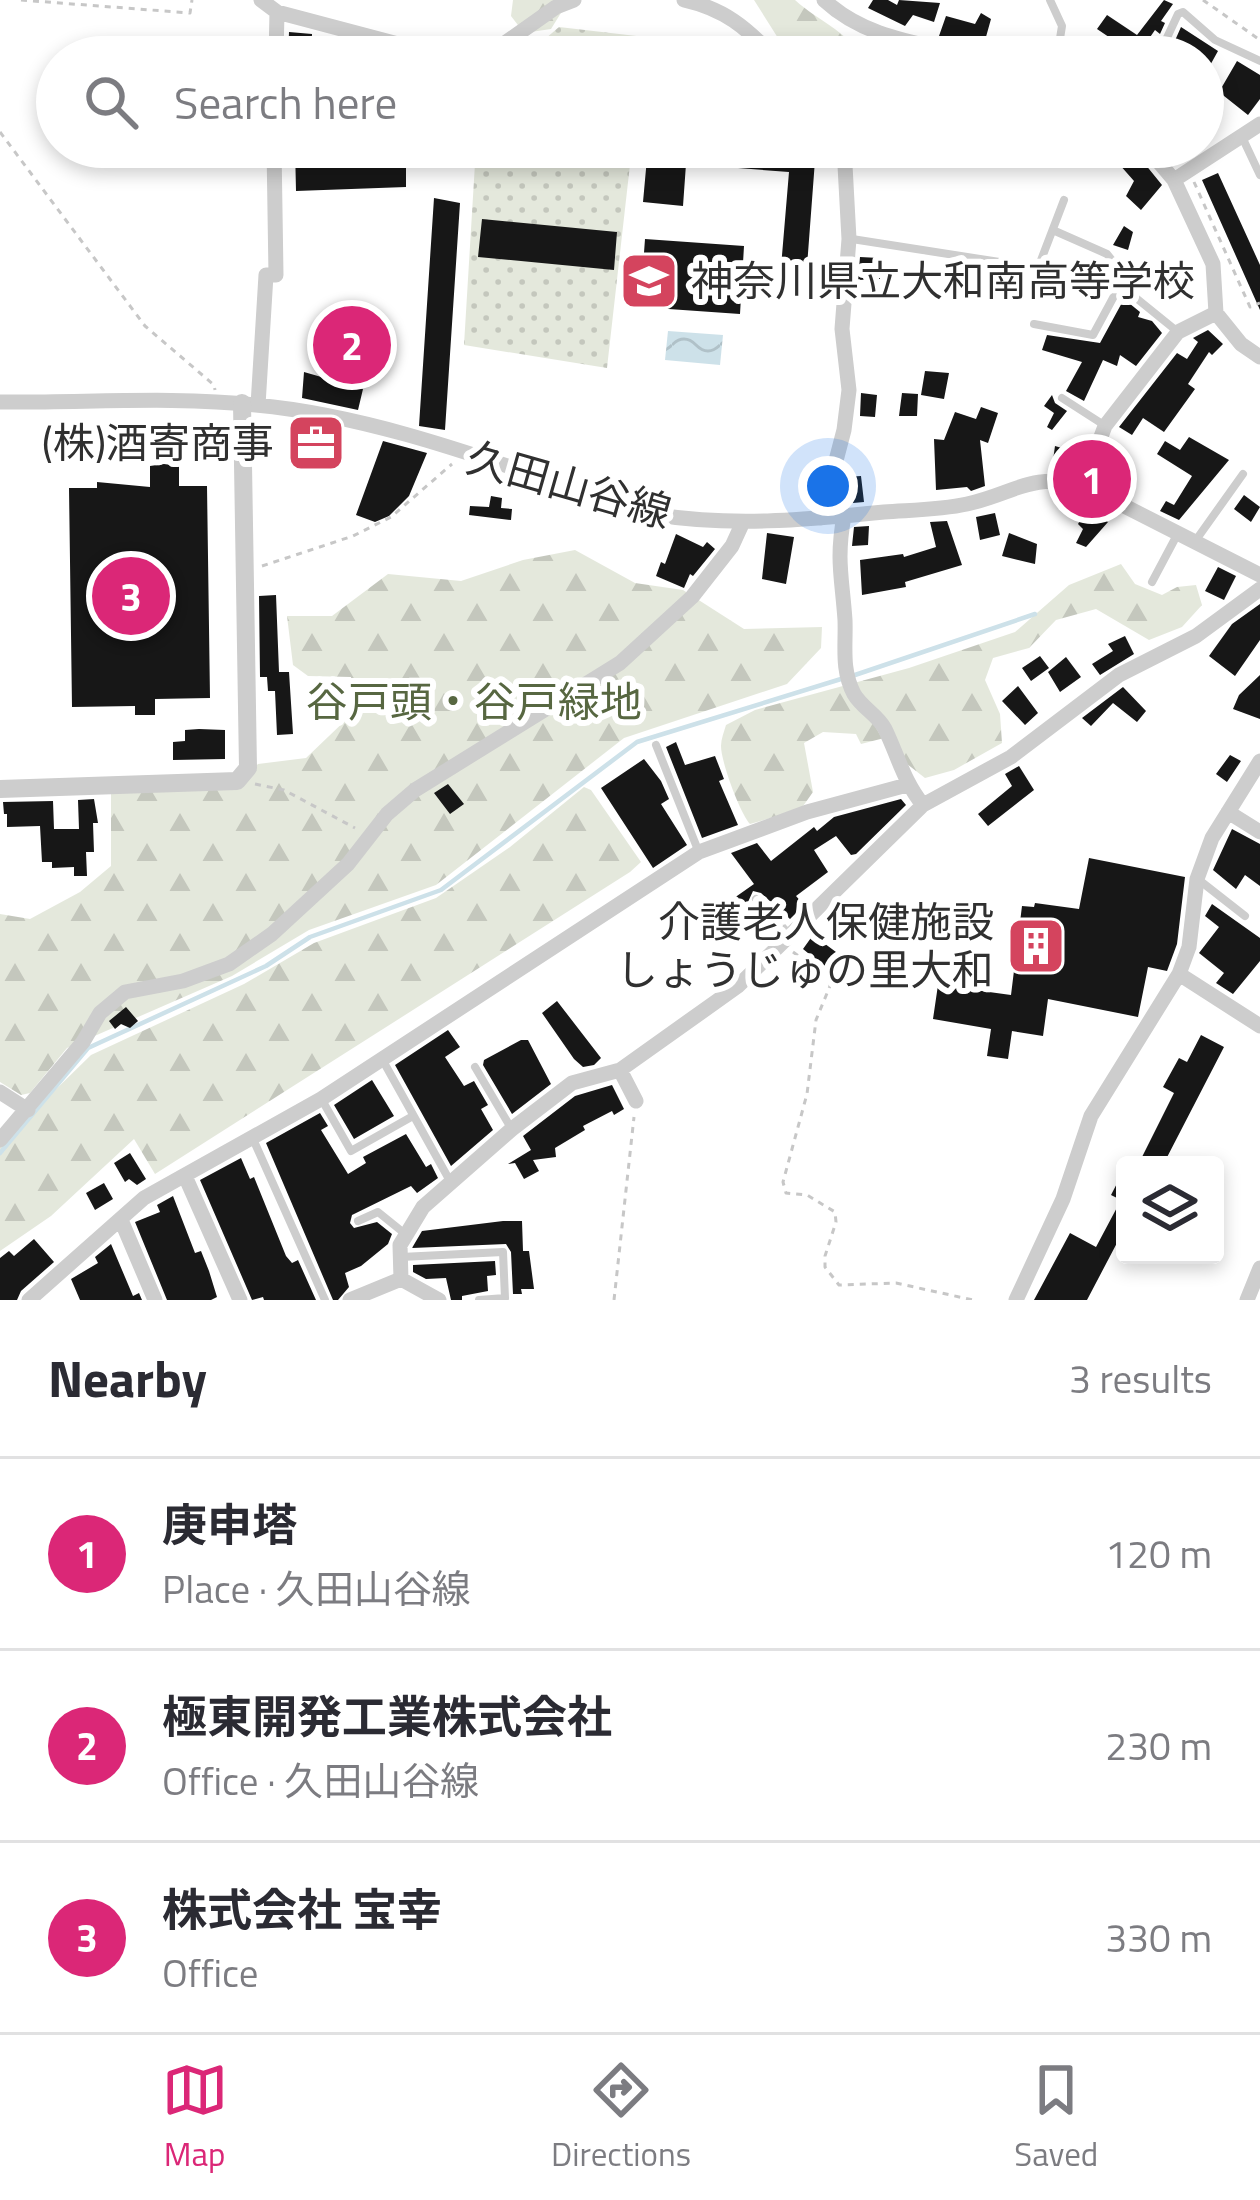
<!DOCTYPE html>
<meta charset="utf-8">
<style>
:root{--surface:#fff;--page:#f2f2f3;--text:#2b2b33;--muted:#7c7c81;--line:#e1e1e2;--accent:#db2777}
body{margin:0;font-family:"Titillium Web","Noto Sans JP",sans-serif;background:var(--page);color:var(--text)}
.controls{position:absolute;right:36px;bottom:36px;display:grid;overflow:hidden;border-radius:12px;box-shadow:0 6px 18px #0003}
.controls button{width:108px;height:108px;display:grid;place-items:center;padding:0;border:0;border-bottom:3px solid var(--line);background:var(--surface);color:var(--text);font:60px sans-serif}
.you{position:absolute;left:828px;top:486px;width:42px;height:42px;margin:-30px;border:9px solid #fff;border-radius:50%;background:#1a73e8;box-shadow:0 0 0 18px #1a73e833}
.badge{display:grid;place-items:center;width:78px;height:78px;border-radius:50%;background:var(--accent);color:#fff;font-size:39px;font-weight:700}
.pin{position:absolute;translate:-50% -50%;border:6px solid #fff;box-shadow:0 3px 12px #0006}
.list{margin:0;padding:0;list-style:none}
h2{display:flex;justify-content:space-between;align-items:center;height:156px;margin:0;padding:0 48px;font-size:51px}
h2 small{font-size:39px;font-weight:400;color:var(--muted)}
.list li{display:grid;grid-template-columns:78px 1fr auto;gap:36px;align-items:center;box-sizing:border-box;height:192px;padding:0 48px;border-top:3px solid var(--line)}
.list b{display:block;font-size:45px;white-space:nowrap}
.list p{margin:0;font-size:39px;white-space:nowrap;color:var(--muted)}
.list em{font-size:39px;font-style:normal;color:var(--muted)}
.icon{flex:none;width:66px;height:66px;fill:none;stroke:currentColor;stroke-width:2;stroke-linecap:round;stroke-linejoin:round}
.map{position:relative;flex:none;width:1260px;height:1300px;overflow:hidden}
.search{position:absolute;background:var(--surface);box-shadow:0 6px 18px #0003;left:36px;right:36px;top:36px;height:132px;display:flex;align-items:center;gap:30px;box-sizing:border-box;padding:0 42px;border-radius:66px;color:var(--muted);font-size:45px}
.sheet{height:732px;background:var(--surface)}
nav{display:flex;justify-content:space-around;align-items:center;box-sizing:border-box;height:168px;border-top:3px solid var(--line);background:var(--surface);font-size:33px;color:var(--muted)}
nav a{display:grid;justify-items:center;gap:6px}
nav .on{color:var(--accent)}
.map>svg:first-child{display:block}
</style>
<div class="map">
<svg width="1260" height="1300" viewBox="0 0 1260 1300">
<defs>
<pattern id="forest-firs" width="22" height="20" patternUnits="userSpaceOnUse" patternTransform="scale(3)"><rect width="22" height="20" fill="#e4e8dc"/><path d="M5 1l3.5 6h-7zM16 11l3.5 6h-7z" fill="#c4c7bd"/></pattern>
<pattern id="park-dots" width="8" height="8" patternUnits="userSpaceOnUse" patternTransform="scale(3)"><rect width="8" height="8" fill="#e4e8dc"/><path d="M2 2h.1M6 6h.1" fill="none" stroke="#c4c7bd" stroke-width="1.8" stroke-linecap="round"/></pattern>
<pattern id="water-waves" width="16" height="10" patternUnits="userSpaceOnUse" patternTransform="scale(3)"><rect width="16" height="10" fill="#cde1e9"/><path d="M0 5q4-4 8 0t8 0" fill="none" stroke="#b0c1c8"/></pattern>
</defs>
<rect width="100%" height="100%" fill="#fff"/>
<!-- forest -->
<path fill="url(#forest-firs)" d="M513,0H569L551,29L524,33L511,16Z
M754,0H795C819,22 845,29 861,57H790Z
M575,550L635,583L683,590L744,629L822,627L821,648L787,684L624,738L436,885L309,930L232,976L67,1048L30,1093L21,1095L0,1082V914L30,919L80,892L111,866V792L233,787L258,764L306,758L352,714L351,677L308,676L293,665L287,616H332L388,574L461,581L523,560Z
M1121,564L1135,584L1162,595L1177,587L1196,585L1202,605L1182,627L1149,640L1096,609L1056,620L1029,648L993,658L985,680L1000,714L1002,743L954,770L925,778L907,764L892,736L861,744L856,734L823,732L804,743L813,792L801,809L750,824C740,813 721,762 721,746C721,739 724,732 726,725L755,710L909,668L1015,632L1069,585Z
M584,787L591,790L641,862L630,872L155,1174L134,1139L51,1216L0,1251V1144L91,1055L244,984L314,943L436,898L510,847Z"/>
<!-- park -->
<path fill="url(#park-dots)" d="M559,27L645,37L642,57H512L513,53L538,45Z
M476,147H632L607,368L464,345Z"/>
<!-- pitch -->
<path fill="#e4e8dc" d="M571,40L621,45L620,57H569Z"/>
<!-- water -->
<path fill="url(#water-waves)" d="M668,331L723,335L720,365L665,360Z"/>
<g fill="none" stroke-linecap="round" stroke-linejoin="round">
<!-- stream -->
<path stroke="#cde1e9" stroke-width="4.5" d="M852,676L1035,614
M0,1153L88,1048L266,966L310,937L441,890L637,742L841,679"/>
</g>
<!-- building -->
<path fill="#171717" d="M873,0H888L897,5L899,0L940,3L934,22L913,15L905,26L868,8Z
M1164,0L1173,4L1161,21L1165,23L1160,34L1155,30L1137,56L1097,29L1107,15L1137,35Z
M981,13L991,19L984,44L939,36L946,16L975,24Z
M1181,27L1218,51L1203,78V57H1190L1173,45Z
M289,32L312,34L311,57H288Z
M1026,39L1045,44L1041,57H1020Z
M1237,61L1260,75V99L1248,115L1219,92Z
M295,147H406V187L296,191Z
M648,147H816L805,293L779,291L789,172L686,164L683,206L643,202Z
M1132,148L1162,185L1141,210L1126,196L1134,181L1119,164Z
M1218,173L1260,265V310L1202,180Z
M434,198L460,203L445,430L419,426Z
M482,219L617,232L614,270L478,257Z
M1124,226L1133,232L1128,250L1113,245Z
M645,239L744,246L740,314L640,307Z
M860,257L879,258L880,279L858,280Z
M1124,299L1140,312L1138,317L1152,321L1162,333L1136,366L1120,355L1117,366L1103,360L1084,401L1066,391L1082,362L1042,350L1047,335L1100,343Z
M1208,330L1223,344L1212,355L1209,352L1188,384L1195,389L1164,432L1143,418L1132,435L1119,427L1177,353L1187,359L1198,342L1193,338Z
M925,371L949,373L944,399L921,395Z
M304,372L363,389L358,410L302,398Z
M861,393L877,395L875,417L860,416Z
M902,393L918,394L917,416H899Z
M1052,395L1055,403L1067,411L1052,430L1047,427L1054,413L1044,406Z
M981,407L998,413L988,443L980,440L985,486L971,491L967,487L936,490L934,439L944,440L955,412L976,419Z
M1189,437L1229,460L1179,520L1160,511L1166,501L1174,505L1192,476L1157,454L1165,441L1180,450Z
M383,441L427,453L409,496L389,516L375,522L356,515Z
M1055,446L1082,454L1077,466L1053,460Z
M164,464L179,466V486H207L210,698L155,699V715H135V706L72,707L69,488H97V482L150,487V466Z
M861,476L864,502L842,504L844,477Z
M1244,495L1260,507L1251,522L1234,509Z
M491,496L502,498L501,508L512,509L511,520L469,515L470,506L489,507Z
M1087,509L1108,522L1086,547L1076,543L1083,529L1078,524Z
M995,513L1000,535L980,540L976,517Z
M947,521L962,565L905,582L906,587L862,595L860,560L903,554L904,557L936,547L930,522Z
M869,526L868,545L852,546L854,527Z
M767,533L794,537L786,584L762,579Z
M1009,533L1037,544L1035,564L1002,556Z
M676,534L703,547L707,542L715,549L693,576L690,574L684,588L656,576L661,562L665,564Z
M1218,567L1236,576L1224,600L1205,591Z
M276,595L279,672H289L293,734L277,735L275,691H268L267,677H260L259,596Z
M1260,604V640L1235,676L1209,656L1232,624Z
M1125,636L1134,654L1100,675L1092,664L1113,651L1108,644Z
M1040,656L1049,668L1031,681L1022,668Z
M1066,657L1081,677L1060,692L1048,672Z
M1260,675V719L1233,709L1239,695Z
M1018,686L1038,713L1025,725L1002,701Z
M1123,687L1146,711L1137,722L1113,703L1091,726L1082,718Z
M199,729L225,730V759L173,760V742L185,741V730Z
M676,742L685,765L715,756L724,779L719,781L738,825L702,838L666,747Z
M1230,755L1241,761L1227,782L1216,774Z
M644,759L661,781L669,799L661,804L687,845L653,868L601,788Z
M1019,766L1034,790L988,826L978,814L1012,786L1005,774Z
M448,784L464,804L450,814L434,793Z
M94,799L98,823H93L94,852H86L87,876H74V867L52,868V862H42L40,826L7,827V814H4L3,802L53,801L54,829H79L78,800Z
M901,799L906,805L856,854L851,855L836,836L814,850L828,872L796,896L804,905L790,919L761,893L753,891L748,902L770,926L761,933L742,908L734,913L727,903L754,884L731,853L757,843L771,861L814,827L817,831L834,817Z
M1232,829L1260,844V886L1245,875L1236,889L1213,870Z
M1089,858L1185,877L1177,944L1167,971L1148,967L1138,1017L1048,999L1043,1036L1012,1031L1008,1059L987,1056L991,1029L933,1019L938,985L1011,995L1022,906L1034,907L1035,903L1079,909Z
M854,903L870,920L860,929L844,913Z
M1212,904L1260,938V961L1233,994L1216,983L1224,973L1199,953L1219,927L1205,916Z
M813,935L836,952L824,966L803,949Z
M557,1001L601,1058L594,1065L583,1067L574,1059L542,1013Z
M126,1007L138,1021L130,1028L121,1024L115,1029L109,1021Z
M448,1030L460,1047L445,1057L464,1086L474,1081L488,1105L481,1109L493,1130L451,1166L395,1065Z
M1201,1035L1224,1047L1163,1165H1138L1174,1093L1163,1087L1179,1058L1187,1062Z
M521,1040H528L551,1084L512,1114L483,1065L484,1060Z
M372,1080L394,1116L354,1139L334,1105Z
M612,1085L624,1109L614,1115L612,1111L583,1126L585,1130L555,1148L556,1157L533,1160L539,1171L524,1179L515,1163L508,1164L531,1150L523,1136L575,1096Z
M320,1113L328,1126L321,1130L348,1174L366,1163L363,1157L406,1134L426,1167L431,1164L438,1178L417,1193L411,1186L352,1215L350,1223L354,1228L377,1222L392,1234L388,1244L361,1266L345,1273L349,1287L338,1300H333L266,1143Z
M130,1153L146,1179L137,1185L129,1179L125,1182L114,1163Z
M241,1158L250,1179L254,1177L286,1256L292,1263L298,1260L316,1300H264L263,1297L252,1300L200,1180Z
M1125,1168V1245L1118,1241L1087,1300H1034L1070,1233L1096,1247L1121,1200L1111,1195Z
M104,1183L113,1199L95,1210L86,1193Z
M173,1196L195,1253L201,1251L209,1271L217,1297L211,1300H167L135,1222L160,1212L157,1205Z
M503,1221H522L523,1251H529L534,1289H521L522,1294H513L511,1252L506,1244L412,1248L422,1231Z
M34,1239L54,1262L21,1291L17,1300H0V1258L9,1251L14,1256Z
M111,1244L133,1296L139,1293L142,1300H80L71,1279L98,1263L95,1257Z
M495,1261L496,1275L487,1276L488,1291L462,1296V1300H451L446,1278L426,1279L413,1272V1265Z"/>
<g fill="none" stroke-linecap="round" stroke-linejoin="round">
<!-- path -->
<path stroke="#c7c7c7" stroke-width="3" stroke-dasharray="6 6" stroke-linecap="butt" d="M21,0L190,13L192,0
M1203,0L1260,40
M0,132L145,326L214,385L215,390
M1194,182L1250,307L1260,303
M262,566L353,536L391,517L452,464
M255,784L284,790L355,828
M793,952L828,978L830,986L816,1020L807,1094L783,1182L786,1193L807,1195L835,1212L836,1222L825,1256V1267L839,1285L896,1283L973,1300
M614,1300L634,1117"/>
<!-- service -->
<path stroke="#cdcdcd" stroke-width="8" d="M1050,0L1062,26L1057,57
M1158,57L1178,14L1183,12L1215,40L1260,61
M1243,139L1260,175
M1055,231L1107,254L1115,264L1120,285L1178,332
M852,239L1038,268L1064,200
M1034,324L1093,335L1120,285
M1062,398L1104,425
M1196,540L1243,474
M1152,582L1177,535
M656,745L698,850
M1199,880L1245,916
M756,899L789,934
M382,1059L450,1181
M475,1067L511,1128
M322,1100L351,1151L413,1116
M253,1139L325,1300
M358,1221L378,1212L404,1233
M401,1257L503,1252L505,1298L479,1300"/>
<!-- minor -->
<path stroke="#cdcdcd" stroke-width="15" d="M261,0L277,12L447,57
M684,0C724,9 746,27 774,57
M824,0C867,40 922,43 977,57
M276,57L277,12
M485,57L556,7L574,0
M1146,147L1174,180L1213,264L1216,313L1241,344L1260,357
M1174,180L1260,124
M0,402C83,403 174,396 256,405C392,418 523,474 652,514C729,527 806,520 884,512C911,510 940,510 967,504C1016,493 1028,473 1083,485L1260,575
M258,405L266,275H276L274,147
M1083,485L1105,426L1178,332L1216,313
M844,516C836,560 842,577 845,620C846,646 841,669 854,694C862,708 878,715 885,729C898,756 904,782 923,805
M821,518L844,430L849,390L842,329L849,239L844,147
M1228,812L1260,832
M1179,974L1260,1026
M620,1070L636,1101
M0,1092L28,1110
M0,1140L83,1042L100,1013L125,992L183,981L229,964L272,934L348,864L387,814L415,790L620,663L692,597L732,546L743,522
M185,1176L240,1300
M121,1220L155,1300
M401,1279L439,1300
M29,1300L144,1198L321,1099L699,852L807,812L907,785
M350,1300L401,1279L400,1245L423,1207L512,1129L572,1083L620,1070L738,986L923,805L1011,757L1119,675L1196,636L1260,589
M1016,1300L1063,1199L1091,1116L1179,974L1189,947L1197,879L1212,838L1260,761
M1247,1300L1260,1268"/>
<!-- tertiary -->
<path stroke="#cdcdcd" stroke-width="18" d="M0,789L237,781L248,768L242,403"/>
</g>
<!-- icons -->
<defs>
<g id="school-square" transform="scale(3)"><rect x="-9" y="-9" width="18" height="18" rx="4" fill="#d4445e" stroke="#fff"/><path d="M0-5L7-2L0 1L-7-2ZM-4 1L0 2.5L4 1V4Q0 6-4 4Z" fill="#fff"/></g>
<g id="office-square" transform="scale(3)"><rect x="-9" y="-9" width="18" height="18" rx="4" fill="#d4445e" stroke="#fff"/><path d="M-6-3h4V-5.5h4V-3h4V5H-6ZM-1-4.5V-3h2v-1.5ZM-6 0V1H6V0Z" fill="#fff"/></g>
<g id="building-square" transform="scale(3)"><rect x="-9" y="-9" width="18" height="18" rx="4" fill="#d4445e" stroke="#fff"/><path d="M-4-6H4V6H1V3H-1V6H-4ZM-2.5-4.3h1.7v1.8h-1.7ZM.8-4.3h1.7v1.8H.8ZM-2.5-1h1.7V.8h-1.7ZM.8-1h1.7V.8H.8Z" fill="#fff"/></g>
</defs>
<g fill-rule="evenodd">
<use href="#school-square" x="649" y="281"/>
<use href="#office-square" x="316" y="443"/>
<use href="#building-square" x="1036" y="946"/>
</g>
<g text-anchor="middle" stroke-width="12" stroke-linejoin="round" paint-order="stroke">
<!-- poi labels -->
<g font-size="42" fill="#303030" stroke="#fff" text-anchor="end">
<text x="691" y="296" text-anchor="start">神奈川県立大和南高等学校</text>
<text x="274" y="458">(株)酒寄商事</text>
<text x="994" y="937">介護老人保健施設<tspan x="994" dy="48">しょうじゅの里大和</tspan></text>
</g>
<!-- street labels -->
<g font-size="42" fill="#303030" stroke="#fff">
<text transform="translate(569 485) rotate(16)" y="15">久田山谷線</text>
</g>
<!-- park labels -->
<g font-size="42" fill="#576741" stroke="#fff">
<text x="474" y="717">谷戸頭・谷戸緑地</text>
</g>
</g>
</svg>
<div class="controls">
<button><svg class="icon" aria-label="layers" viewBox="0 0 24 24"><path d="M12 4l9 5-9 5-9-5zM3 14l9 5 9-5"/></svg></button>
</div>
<div class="you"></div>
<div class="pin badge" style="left:1092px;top:479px">1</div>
<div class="pin badge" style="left:352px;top:345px">2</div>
<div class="pin badge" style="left:131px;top:596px">3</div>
<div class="search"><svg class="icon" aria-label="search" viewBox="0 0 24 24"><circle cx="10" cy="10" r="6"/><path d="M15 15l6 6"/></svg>Search here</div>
</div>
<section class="sheet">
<h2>Nearby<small>3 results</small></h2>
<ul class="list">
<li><span class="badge">1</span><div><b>庚申塔</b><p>Place · 久田山谷線</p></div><em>120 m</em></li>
<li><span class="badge">2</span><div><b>極東開発工業株式会社</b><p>Office · 久田山谷線</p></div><em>230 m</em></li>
<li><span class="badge">3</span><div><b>株式会社 宝幸</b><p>Office</p></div><em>330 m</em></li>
</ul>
</section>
<nav>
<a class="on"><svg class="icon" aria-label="map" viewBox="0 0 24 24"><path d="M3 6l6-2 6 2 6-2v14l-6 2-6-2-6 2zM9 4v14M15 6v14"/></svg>Map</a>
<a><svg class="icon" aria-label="directions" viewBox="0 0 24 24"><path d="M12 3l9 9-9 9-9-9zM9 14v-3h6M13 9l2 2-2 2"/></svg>Directions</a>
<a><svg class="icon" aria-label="saved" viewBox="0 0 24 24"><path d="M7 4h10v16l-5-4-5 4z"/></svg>Saved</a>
</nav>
